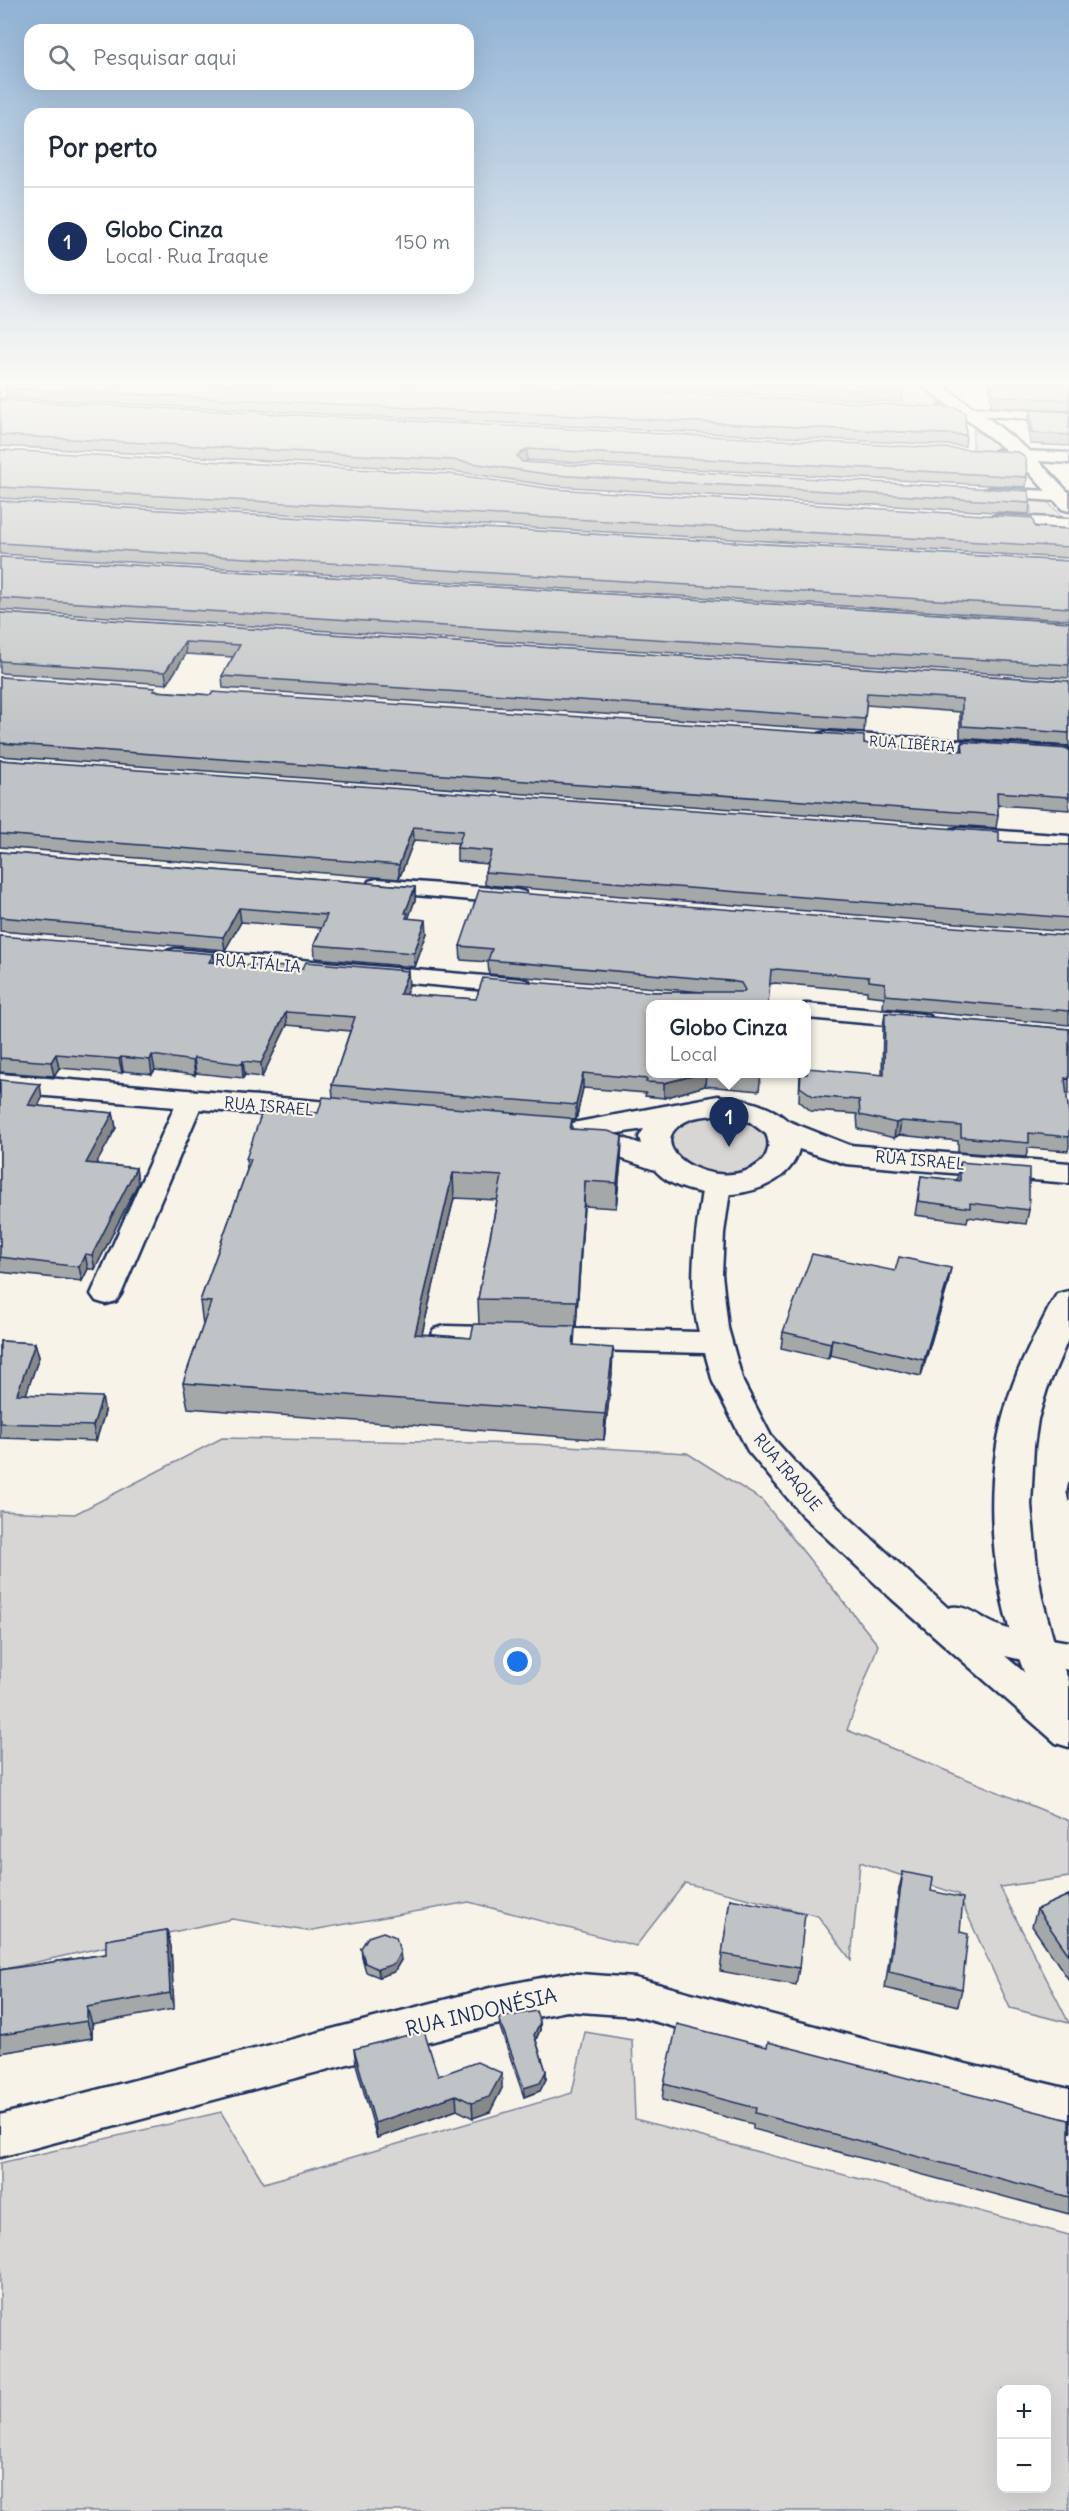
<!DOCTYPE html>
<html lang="pt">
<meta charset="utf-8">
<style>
:root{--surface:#fff;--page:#f6f6f7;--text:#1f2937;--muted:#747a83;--line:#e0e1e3;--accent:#1b2f5e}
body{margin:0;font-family:Delius,sans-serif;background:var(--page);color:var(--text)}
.controls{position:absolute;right:18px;bottom:18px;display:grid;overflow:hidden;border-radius:12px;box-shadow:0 6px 24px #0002}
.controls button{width:54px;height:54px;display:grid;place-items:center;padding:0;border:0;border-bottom:2px solid var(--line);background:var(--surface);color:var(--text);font:30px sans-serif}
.you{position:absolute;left:518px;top:1662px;width:21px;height:21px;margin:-15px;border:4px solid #fff;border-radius:50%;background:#1a73e8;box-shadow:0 0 0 9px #1a73e833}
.badge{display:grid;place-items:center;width:39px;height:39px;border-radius:50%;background:var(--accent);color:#fff;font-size:20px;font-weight:700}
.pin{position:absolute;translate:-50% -50px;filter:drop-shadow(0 2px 3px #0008)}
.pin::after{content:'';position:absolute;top:32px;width:21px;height:18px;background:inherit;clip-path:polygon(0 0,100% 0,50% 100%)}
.popup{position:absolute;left:646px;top:1000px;width:165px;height:78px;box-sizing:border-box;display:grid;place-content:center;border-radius:12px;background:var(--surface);filter:drop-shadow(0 2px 4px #0005);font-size:20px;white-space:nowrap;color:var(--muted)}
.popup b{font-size:22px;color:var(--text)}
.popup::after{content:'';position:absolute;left:50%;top:100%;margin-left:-12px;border:12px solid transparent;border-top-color:var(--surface)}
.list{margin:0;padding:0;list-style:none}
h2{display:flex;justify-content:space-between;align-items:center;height:78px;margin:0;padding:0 24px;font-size:26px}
h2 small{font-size:20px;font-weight:400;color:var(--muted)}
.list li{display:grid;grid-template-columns:39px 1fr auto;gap:18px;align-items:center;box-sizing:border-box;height:108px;padding:0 24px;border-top:2px solid var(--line)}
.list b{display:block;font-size:22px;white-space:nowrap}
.list p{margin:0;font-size:20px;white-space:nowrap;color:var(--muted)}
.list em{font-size:20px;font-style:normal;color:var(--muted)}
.icon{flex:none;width:33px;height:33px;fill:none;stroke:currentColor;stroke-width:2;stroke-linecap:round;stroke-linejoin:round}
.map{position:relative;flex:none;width:1069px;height:2511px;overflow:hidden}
.search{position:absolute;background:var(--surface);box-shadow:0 6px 24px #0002;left:24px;top:24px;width:450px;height:66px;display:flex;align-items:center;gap:15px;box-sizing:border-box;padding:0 21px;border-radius:18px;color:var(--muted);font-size:22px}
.panel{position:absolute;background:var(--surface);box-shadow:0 6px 24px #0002;left:24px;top:108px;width:450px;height:186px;border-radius:18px}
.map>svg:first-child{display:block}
</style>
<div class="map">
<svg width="1069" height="2511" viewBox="0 0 1069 2511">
<rect width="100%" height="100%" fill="#f7f3e8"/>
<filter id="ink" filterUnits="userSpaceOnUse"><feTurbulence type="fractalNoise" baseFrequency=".0167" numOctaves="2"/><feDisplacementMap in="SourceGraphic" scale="12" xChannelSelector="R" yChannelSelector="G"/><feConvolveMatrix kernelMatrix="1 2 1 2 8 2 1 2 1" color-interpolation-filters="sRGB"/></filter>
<g filter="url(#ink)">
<!-- green -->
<path fill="#d7d6d4" stroke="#798299" stroke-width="1.5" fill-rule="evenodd" d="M892,384H916L943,405L937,407L902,406L903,391Z
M973,430L995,441L1003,452L973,450Z
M1029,498L1044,499L1065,519L1032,517Z
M708,1111L751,1117L773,1142C771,1148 768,1158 763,1162C738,1183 667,1175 671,1134L680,1122Z
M222,1438L533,1444L687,1453L762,1500L878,1645L847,1730L1069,1821V1877L1000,1887L1069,2023L1010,2008L958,1894L860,1862L851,1960L818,1916L685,1883L636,1946L469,1902L307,1931L232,1919L0,1970V1511L75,1514Z
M585,2032L632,2040L635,2119L1069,2235V2511H0V2163L221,2112L264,2183L572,2093ZM1002,2390H1046V2488H1002Z"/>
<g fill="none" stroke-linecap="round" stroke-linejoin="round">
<!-- minor casing -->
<g stroke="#1b2f5e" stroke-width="5">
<path id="minor" d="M941,406L1069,413V421L936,413L934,410Z
M997,450L1069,453V463L992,458L989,455Z
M990,488L1069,492V502L984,496L982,493L984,490Z
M996,515L1069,519V529L990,523L988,520L990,517Z
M826,732L1069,748V760L819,742L816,738L819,734Z
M960,828L1069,836V848L952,839L949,834L952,829Z
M377,879L517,890L525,892L528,897L525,902L517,904L369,891L366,886L369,881Z
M175,949L521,979L529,981L533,986L529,991L521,993L167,961L163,956L167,951Z
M804,1004H807L921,1014L930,1016L933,1021L930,1026L921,1028L807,1018V1004Z
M191,1091L200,1094L204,1099L121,1294L116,1301L106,1304L96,1301L91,1294L178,1099L182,1094Z
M717,1175L727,1178L731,1184L724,1233L722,1274L728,1328L743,1382L771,1436L825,1496L948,1608C964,1602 981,1618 995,1624C1019,1634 1044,1638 1069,1642V1670L1005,1656L1069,1710V1747L1056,1743L892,1599L801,1514L748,1451L713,1382L705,1353L445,1346L434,1343L430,1336L434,1329L445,1326L699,1332C687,1285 696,1232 703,1184L707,1178Z
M567,1973L635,1978L867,2040L1069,2089V2131L867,2080L635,2016L567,2011L490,2026L0,2157V2115L490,1988Z"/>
</g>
<!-- tertiary casing -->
<g stroke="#1b2f5e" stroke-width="5">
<path id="tertiary" d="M0,384H17L6,396L0,398Z
M0,1074L363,1105L374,1108L378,1114L374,1120L363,1123L0,1092Z
M718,1096C742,1099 769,1104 788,1121L849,1145L1069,1163V1183L846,1164L799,1149C786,1203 687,1207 655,1170L567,1140L563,1133L567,1124L578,1122ZM718,1114L750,1122L766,1134C771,1144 768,1156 760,1163C718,1198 630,1144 691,1119C699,1116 709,1116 718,1114ZM644,1129L639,1137L641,1144L612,1134Z"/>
</g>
<!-- primary casing -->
<g stroke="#1b2f5e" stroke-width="5">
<path id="primary" d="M921,384H940L992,421L1028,450L1069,493V511L1062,509L1016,458Z
M1069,1291V1337L1047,1389L1038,1419L1034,1446L1031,1505L1037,1568L1042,1598L1057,1653L1069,1681V1741L1054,1735C1042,1711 1029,1687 1020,1661C991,1584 982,1486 1006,1406C1016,1369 1035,1336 1052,1302L1057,1294Z"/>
</g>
<!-- minor -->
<use href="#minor" fill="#f7f3e8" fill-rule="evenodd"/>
<!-- tertiary -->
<use href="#tertiary" fill="#f7f3e8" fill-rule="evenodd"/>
<!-- primary -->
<use href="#primary" fill="#f7f3e8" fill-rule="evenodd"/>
</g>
<!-- wall -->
<path fill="#a5a8a9" stroke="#1b2f5e" stroke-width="1.5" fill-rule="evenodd" d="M562,384H903L902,402Z
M990,384H1069V411L991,407Z
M5,388L966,435L965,446L7,398Z
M0,400L1027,477L1026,487L527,460L524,462L1030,503L1029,514L553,486L452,471L0,446Z
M1030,410L1069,412V446L1030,444L1028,421Z
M0,450L553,489L1069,529V558L0,498Z
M0,501L1069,561V620L0,554Z
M0,557L1069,622V678L0,610Z
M0,613L1069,681V746L960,738V712L866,705L864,732L223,688L222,676L233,657L186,654L167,684L0,673Z
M0,677L156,691L864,743L868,744L961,751L962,742L1069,749V810L997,805L998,815L996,828L0,756Z
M0,760L999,842L1069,845V932L485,885V872L487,864L457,861V848L458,843L414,840L399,879L0,847Z
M0,852L415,887V900L408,918L427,933L415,967L315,958L314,945L321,928L241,922L225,950L0,931Z
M0,936L215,963L409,985L406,995L476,999L653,992H703L489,974L488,962L461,960L460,946L1069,936V1025L883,1008L884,997L867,995V991L775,983L770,984L651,1074H761L759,1091L705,1086L664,1098L645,1096L646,1093L583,1088L576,1120L572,1119V1129L622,1136L621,1161L616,1208L584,1206L576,1327H575L574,1345L612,1374L604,1440L188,1408L183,1383L203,1325L200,1301L247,1170L246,1159L318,1113L333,1098L332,1085L350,1031L287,1025L262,1077L245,1075L243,1078L196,1073L195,1075L155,1070L152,1074L123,1071L122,1073L59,1068L54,1076L0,1072ZM454,1198L497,1200L478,1299L479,1324L471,1338L422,1334Z
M885,1013L1069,1029V1093H1066L1069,1116V1147L1068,1151L1028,1148L1026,1157L958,1152V1141L899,1135L894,1138L858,1129L857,1114L811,1111L799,1101L800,1074L882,1075L883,1027Z
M0,1080L42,1098L38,1106L113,1113L116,1128L96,1164L136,1168L138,1183L95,1269H88L82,1281L0,1272Z
M960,1162L1029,1210L1026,1224L968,1217L967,1222L915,1215L921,1176L957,1180Z
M948,1284L921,1376L830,1355L828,1359L781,1348L783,1332Z
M0,1341L35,1343L39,1357L26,1394L105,1412L96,1441L0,1438Z
M1069,1483V1501L1067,1492Z
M903,1872L931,1891L960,1932L962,1989L958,2006L885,1988L899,1889Z
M1069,1895V1980L1032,1926L1037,1909Z
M730,1899L799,1968L796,1985L720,1971Z
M167,1930L171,1947L174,2009L92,2024V2038L0,2053V1970L106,1954Z
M361,1948L401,1960L394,1972L379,1977L366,1972L362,1957Z
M499,2018L540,2022V2030L536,2040L546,2071V2079L540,2091L524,2097L500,2027Z
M767,2047L1069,2120V2214L753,2129V2124L662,2100L664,2084Z
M354,2049L438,2076L502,2088L490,2112L473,2118L457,2110L377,2138L356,2064Z"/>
<!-- shaded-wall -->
<path fill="#86888a" stroke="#1b2f5e" stroke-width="1.5" d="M527,449V460L517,467V456Z
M185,642L186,654L167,684L165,672Z
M413,827L414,840L399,879V865Z
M415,887V900L408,920V927L405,913Z
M239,908L241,922L225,950L223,937Z
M426,920L427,933L415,967L414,953Z
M214,954L215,968L209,962Z
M408,971L409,985L401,1008L400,994Z
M286,1012L287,1025L262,1077L261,1063Z
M56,1054L59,1068L54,1076L51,1062Z
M152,1055L155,1070L152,1074L150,1060Z
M121,1057L123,1071L122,1073L119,1059Z
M194,1058L196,1073L195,1075L193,1061Z
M243,1061L245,1075L243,1078L242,1064Z
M583,1073V1088L576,1120V1105Z
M700,1074H706L705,1086L664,1098V1083Z
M40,1084L42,1098L31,1119L28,1105Z
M113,1113L116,1128L89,1177L86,1163Z
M901,1121L899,1135L894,1138L896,1123Z
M622,1136L621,1161L616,1208L617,1183Z
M136,1168L138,1183L95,1269L92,1255Z
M453,1173L454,1198L416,1359L415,1334Z
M585,1181L584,1206L576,1327L577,1301Z
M85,1254L88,1269L82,1281L79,1267Z
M951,1268L948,1284L921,1376L924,1360Z
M832,1339L830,1355L828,1359L831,1343Z
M35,1343L39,1357L21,1409L17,1394Z
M613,1348L612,1374L604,1440L605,1414Z
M102,1397L105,1412L96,1441L93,1426Z
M167,1930L171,1947L174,2009L170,1993Z
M400,1952L401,1960L394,1972L379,1977L378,1969Z
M87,2007L92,2024V2038L87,2021Z
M540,2022V2030L534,2043V2035Z
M546,2071V2079L540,2091L524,2097V2088Z
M502,2073V2088L490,2112L473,2118L472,2103Z
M456,2095L457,2110L377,2138L375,2123Z"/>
<!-- building -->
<path fill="#c0c3c5" stroke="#1b2f5e" stroke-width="1.5" d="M9,384H505L957,408L965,413L966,435L5,388Z
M754,384H903V392Z
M992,384H1069V400L993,396Z
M0,400L1019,452L1026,459L1027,477L527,449L517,456L522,462L1029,491L1030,503L553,475L452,460L0,435Z
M1030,410L1069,412V435L1032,433Z
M0,450L451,474L553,489L1032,518L1035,527L1069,529V547L0,487Z
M0,501L1069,561V608L0,543Z
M0,557L1069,622V665L0,598Z
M0,613L1069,681V733L962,726V699L867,693L865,719L222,676L240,645L185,642L165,672L0,661Z
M0,677L155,688L153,691L211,695L213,692L864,736V743L868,744L963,751L962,742L1069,749V797L997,792L998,815L0,743Z
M0,760L999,832V842L1069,845V918L485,872L492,851L457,848L463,831L413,827L399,865L0,834Z
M0,852L415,887L405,913H408L406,918L426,920L414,953L314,945L327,915L239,908L223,937L0,917Z
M479,890L1069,936V1011L885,995V983L869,981V977L777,969L771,970L768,1005H651V1074H700L664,1083L646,1082L647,1079L583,1073L576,1105L332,1085L355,1017L286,1012L261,1063L243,1061L242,1064L194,1058L193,1061L152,1055L150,1060L121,1057L119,1059L56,1054L51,1062L0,1058V936L214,954L209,962L303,968L306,962L408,971L400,994L476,999L483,978L653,992H743L745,990L741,983L731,981L488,960L492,949L460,946Z
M885,1013L1069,1029V1079L1065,1078L1069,1116V1137L1029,1133V1143L961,1137V1126L901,1121L896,1123L860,1115L859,1100L813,1096L800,1087L801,1074H807V1068L884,1075Z
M723,1074H761L760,1077Z
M0,1080L40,1084L28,1105L113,1113L86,1163L136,1168L92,1255L85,1254L79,1267L0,1257Z
M323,1097L569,1118L572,1119L570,1129L608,1131L622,1136L617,1183L585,1181L577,1301L478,1299L502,1176L453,1173L415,1334L471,1338L474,1324L575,1326L573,1345L613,1348L605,1414L183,1383L211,1302L200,1301L251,1159H246L263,1109L318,1113Z
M960,1162L1029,1168V1210L970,1203V1208L918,1201L921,1176L960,1181Z
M812,1254L895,1271L899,1257L951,1268L924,1360L832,1339L831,1343L783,1332Z
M0,1341L35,1343L17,1394L102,1397L93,1426L0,1423Z
M903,1872L933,1878L931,1891L963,1898L960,1932L968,1934L962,1989L889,1972Z
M1069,1895V1955L1037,1909Z
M730,1899L805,1913L799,1968L722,1954Z
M167,1930L170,1993L87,2007V2021L0,2035V1970L106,1954V1940Z
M383,1932L396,1937L400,1952L394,1964L378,1969L365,1963L361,1948L368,1937Z
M536,2011L540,2022L534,2035L546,2071L540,2083L524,2088L499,2018Z
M677,2024L767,2047L768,2042L1069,2120V2197L755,2113L756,2108L664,2084Z
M424,2031L438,2076L477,2062L502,2073L489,2097L472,2103L456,2095L375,2123L354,2049Z"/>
</g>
<!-- sky -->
<linearGradient id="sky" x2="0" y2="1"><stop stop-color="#90b2d5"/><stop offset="0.52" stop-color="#fbfaf5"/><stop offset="1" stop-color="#fbfaf5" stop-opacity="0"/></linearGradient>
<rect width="1069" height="736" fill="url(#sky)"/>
<g text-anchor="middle" stroke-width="4.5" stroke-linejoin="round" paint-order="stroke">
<!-- far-street labels -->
<g font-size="14" fill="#1b2f5e" stroke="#f7f3e8">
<text transform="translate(912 744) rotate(4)" y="5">RUA LIBÉRIA</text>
</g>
<!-- street labels -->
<g font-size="16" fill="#1b2f5e" stroke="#f7f3e8">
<text transform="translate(258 963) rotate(5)" y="6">RUA ITÁLIA</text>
<text transform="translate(269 1106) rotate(5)" y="6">RUA ISRAEL</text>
<text transform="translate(920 1160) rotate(5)" y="6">RUA ISRAEL</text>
<text transform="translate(788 1472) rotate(50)" y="6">RUA IRAQUE</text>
</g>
<!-- near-street labels -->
<g font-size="20" fill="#1b2f5e" stroke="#f7f3e8">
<text transform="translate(481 2012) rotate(-13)" y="7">RUA INDONÉSIA</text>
</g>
</g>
</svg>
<div class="controls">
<button>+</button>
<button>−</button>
</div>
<div class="you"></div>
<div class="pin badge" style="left:729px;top:1147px">1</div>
<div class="popup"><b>Globo Cinza</b>Local</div>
<div class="search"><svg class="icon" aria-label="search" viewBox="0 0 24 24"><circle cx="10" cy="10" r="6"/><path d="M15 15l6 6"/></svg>Pesquisar aqui</div>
<section class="panel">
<h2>Por perto<small></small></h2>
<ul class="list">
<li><span class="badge">1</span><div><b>Globo Cinza</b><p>Local · Rua Iraque</p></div><em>150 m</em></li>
</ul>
</section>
</div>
